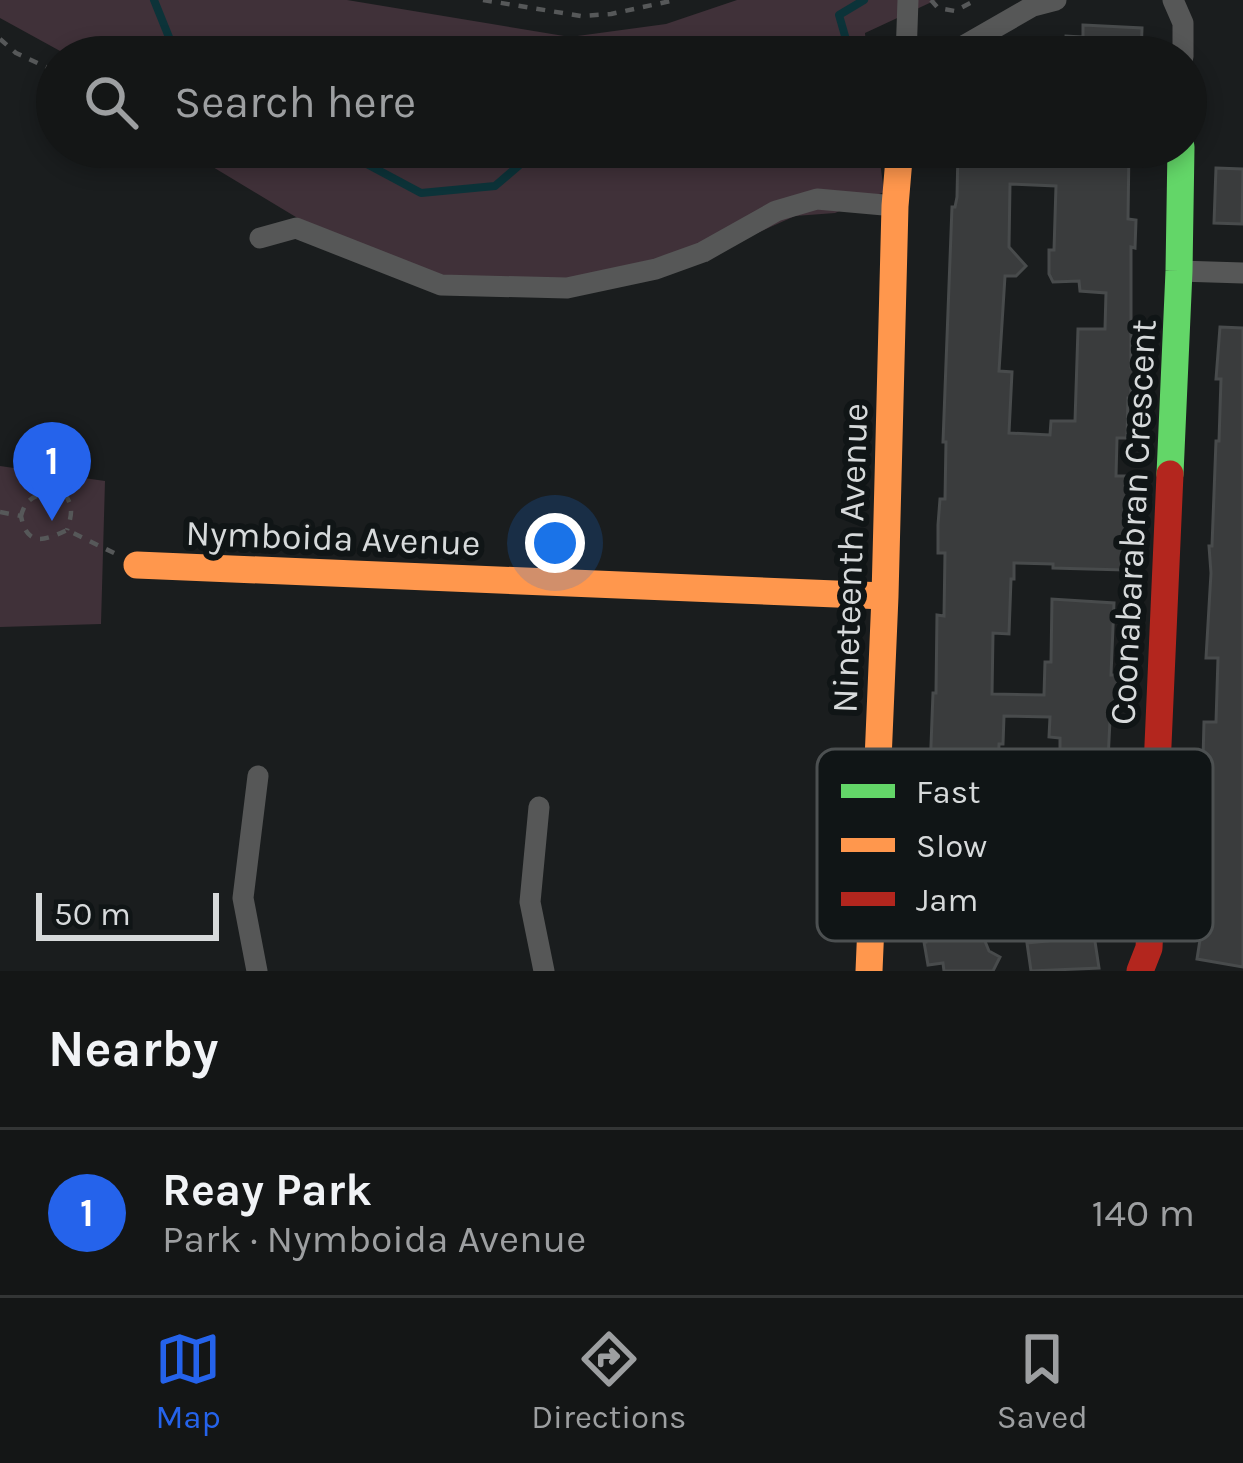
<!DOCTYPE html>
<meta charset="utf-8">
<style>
:root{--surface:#141616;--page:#212323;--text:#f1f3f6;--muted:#9d9fa1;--line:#333535;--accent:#2563eb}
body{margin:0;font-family:Karla,sans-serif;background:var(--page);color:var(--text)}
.scale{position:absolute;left:36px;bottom:30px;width:183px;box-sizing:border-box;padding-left:12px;border:6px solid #d7dadb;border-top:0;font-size:33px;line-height:42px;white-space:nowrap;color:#d7dadb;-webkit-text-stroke:9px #101516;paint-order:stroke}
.you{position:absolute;left:555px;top:543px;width:42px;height:42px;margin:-30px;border:9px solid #fff;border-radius:50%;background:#1a73e8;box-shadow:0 0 0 18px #1a73e833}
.badge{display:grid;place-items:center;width:78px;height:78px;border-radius:50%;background:var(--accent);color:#fff;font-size:39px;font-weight:700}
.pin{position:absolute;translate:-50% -99px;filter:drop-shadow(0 3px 6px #0008)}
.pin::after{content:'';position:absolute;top:63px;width:42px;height:36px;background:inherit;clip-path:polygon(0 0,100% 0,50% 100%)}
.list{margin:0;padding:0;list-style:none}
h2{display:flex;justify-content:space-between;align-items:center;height:156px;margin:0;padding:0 48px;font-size:51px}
h2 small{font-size:39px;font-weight:400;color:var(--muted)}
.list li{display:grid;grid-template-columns:78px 1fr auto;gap:36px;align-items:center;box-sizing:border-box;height:168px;padding:0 48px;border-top:3px solid var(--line)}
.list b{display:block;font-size:45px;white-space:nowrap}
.list p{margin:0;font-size:39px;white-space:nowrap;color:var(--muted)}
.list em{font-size:39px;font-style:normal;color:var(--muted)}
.icon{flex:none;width:66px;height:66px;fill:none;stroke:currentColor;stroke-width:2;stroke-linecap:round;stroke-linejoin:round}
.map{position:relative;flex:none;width:1243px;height:971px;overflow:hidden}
.search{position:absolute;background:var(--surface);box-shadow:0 6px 18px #0003;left:36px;right:36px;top:36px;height:132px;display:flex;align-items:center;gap:30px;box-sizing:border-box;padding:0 42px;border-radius:66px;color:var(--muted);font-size:45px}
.sheet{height:324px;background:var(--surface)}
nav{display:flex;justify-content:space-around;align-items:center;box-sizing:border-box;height:168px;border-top:3px solid var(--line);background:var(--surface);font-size:33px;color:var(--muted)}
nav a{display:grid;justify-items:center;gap:6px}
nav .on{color:var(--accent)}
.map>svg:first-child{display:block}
</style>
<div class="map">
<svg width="1243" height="971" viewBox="0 0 1243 971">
<rect width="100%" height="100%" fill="#1a1d1e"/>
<!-- green -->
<path fill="#403139" d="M0,0H347L570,37L666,24L737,0H936L865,33L867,57H71L0,18Z
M150,147H878L884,192L835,213L795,216L668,273L466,288L329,237L193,155Z
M0,466L105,481L101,624L0,627Z"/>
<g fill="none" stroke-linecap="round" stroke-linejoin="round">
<!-- stream -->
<path stroke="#0c3339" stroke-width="8" d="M154,0L177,57
M851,57L839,15L864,0
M335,147L421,193L495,186L537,150H596L605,147"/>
</g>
<!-- building -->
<path fill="#3a3c3d" stroke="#484b4c" stroke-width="3" fill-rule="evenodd" d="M1083,25L1142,28L1141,57H1065L1066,36L1083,37Z
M1006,147H1129L1128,219L1136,220L1135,248L1131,247V367H1135L1134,388H1131V398H1128L1127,438H1117L1116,476H1127L1125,533H1129V554H1124V570L1053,568V564L1014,563V579H1011L1009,634L993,633L992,694L1044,695L1045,662H1051L1052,599L1114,603L1111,675H1118L1117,720H1110L1107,781H1113L1112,841L1094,840L1095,853L1035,852L1030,817L1043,818V774H1060V738L1049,737L1050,717L1004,716L1003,744H999L997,805H1001V817H1007L1004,890L979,888L977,935L982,934L989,951L1000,957L993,971H944L943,963L928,965L924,942H926L928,896H925L928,827H936L939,772H930L933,693H936L937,615L944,616L945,553H938V525L940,499H945L946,442H943L952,207H955L957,197L958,150L1006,152ZM1010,184L1056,186L1054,250H1049V274L1053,282L1079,281L1080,291L1106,293L1105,329H1078L1075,421H1051L1050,435L1009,433L1012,372L999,371L1005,276H1016L1026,266L1009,247Z
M1216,168L1243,169L1242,224L1214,223Z
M1220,327L1243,328V967L1197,959L1202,927L1198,926L1207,878H1198L1201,825L1208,826L1210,760H1203L1204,722H1216L1218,658H1206L1211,573L1209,546H1212L1216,441H1219L1221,379H1216Z
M1098,881L1099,889L1104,887L1110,912L1091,915L1099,968L1031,971L1027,943L1048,941L1041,890Z"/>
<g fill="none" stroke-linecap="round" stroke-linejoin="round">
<!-- path -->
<path stroke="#565859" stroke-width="4.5" stroke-dasharray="9 9" stroke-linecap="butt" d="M483,0L581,16L611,14L675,0
M931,0L938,8L955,11L976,0
M0,39L16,53L57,72
M877,57L879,37
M0,512L21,516C27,547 44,541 67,530L116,554
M21,516C27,492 45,492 66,496C74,508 71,517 67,530"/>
<!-- street -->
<path stroke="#565757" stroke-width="21" d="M1173,0L1183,23V57
M906,57L908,0
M944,57L1033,6L1056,0
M260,238L296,228L441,285L567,288L656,269L703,252L776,211L817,199L895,206
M1179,271L1243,273
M539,807L530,902L544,971
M257,971L243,898L258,776"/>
<!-- fast -->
<path stroke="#63d668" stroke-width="27" d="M1170,474L1179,271L1181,147"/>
<!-- slow -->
<path stroke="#ff974d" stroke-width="27" d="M137,565L885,596
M869,971L885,596L895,206L900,147"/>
<!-- jam -->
<path stroke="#b3261e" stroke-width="27" d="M1140,971L1149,948L1170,474"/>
</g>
<g text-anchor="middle" stroke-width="12" stroke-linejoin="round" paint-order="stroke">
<!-- street labels -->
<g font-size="36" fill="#d7dadb" stroke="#101516">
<text transform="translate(1132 522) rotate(-87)" y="13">Coonabarabran Crescent</text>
<text transform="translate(333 537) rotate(2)" y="13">Nymboida Avenue</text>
<text transform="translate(849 558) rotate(-88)" y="13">Nineteenth Avenue</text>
</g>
</g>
<!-- legend -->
<rect x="817" y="749" width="396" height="192" rx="18" fill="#101516" stroke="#4c5051" stroke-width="3"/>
<rect x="841" y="784" width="54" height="14" fill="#63d668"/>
<rect x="841" y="838" width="54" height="14" fill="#ff974d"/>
<rect x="841" y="892" width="54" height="14" fill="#b3261e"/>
<g font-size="33" fill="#d7dadb">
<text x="916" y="803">Fast</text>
<text x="916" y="857">Slow</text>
<text x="916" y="911">Jam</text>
</g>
</svg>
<div class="scale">50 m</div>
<div class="you"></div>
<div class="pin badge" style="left:52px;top:521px">1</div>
<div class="search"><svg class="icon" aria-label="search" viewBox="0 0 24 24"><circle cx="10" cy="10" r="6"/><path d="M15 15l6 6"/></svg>Search here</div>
</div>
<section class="sheet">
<h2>Nearby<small></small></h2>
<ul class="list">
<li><span class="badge">1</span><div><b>Reay Park</b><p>Park · Nymboida Avenue</p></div><em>140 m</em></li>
</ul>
</section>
<nav>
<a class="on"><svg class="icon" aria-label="map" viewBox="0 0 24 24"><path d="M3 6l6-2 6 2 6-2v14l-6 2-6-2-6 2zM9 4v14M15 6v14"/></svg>Map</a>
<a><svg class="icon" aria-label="directions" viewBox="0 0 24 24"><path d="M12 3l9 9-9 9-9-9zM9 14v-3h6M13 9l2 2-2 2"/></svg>Directions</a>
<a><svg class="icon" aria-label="saved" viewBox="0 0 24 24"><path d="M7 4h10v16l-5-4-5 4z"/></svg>Saved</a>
</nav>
